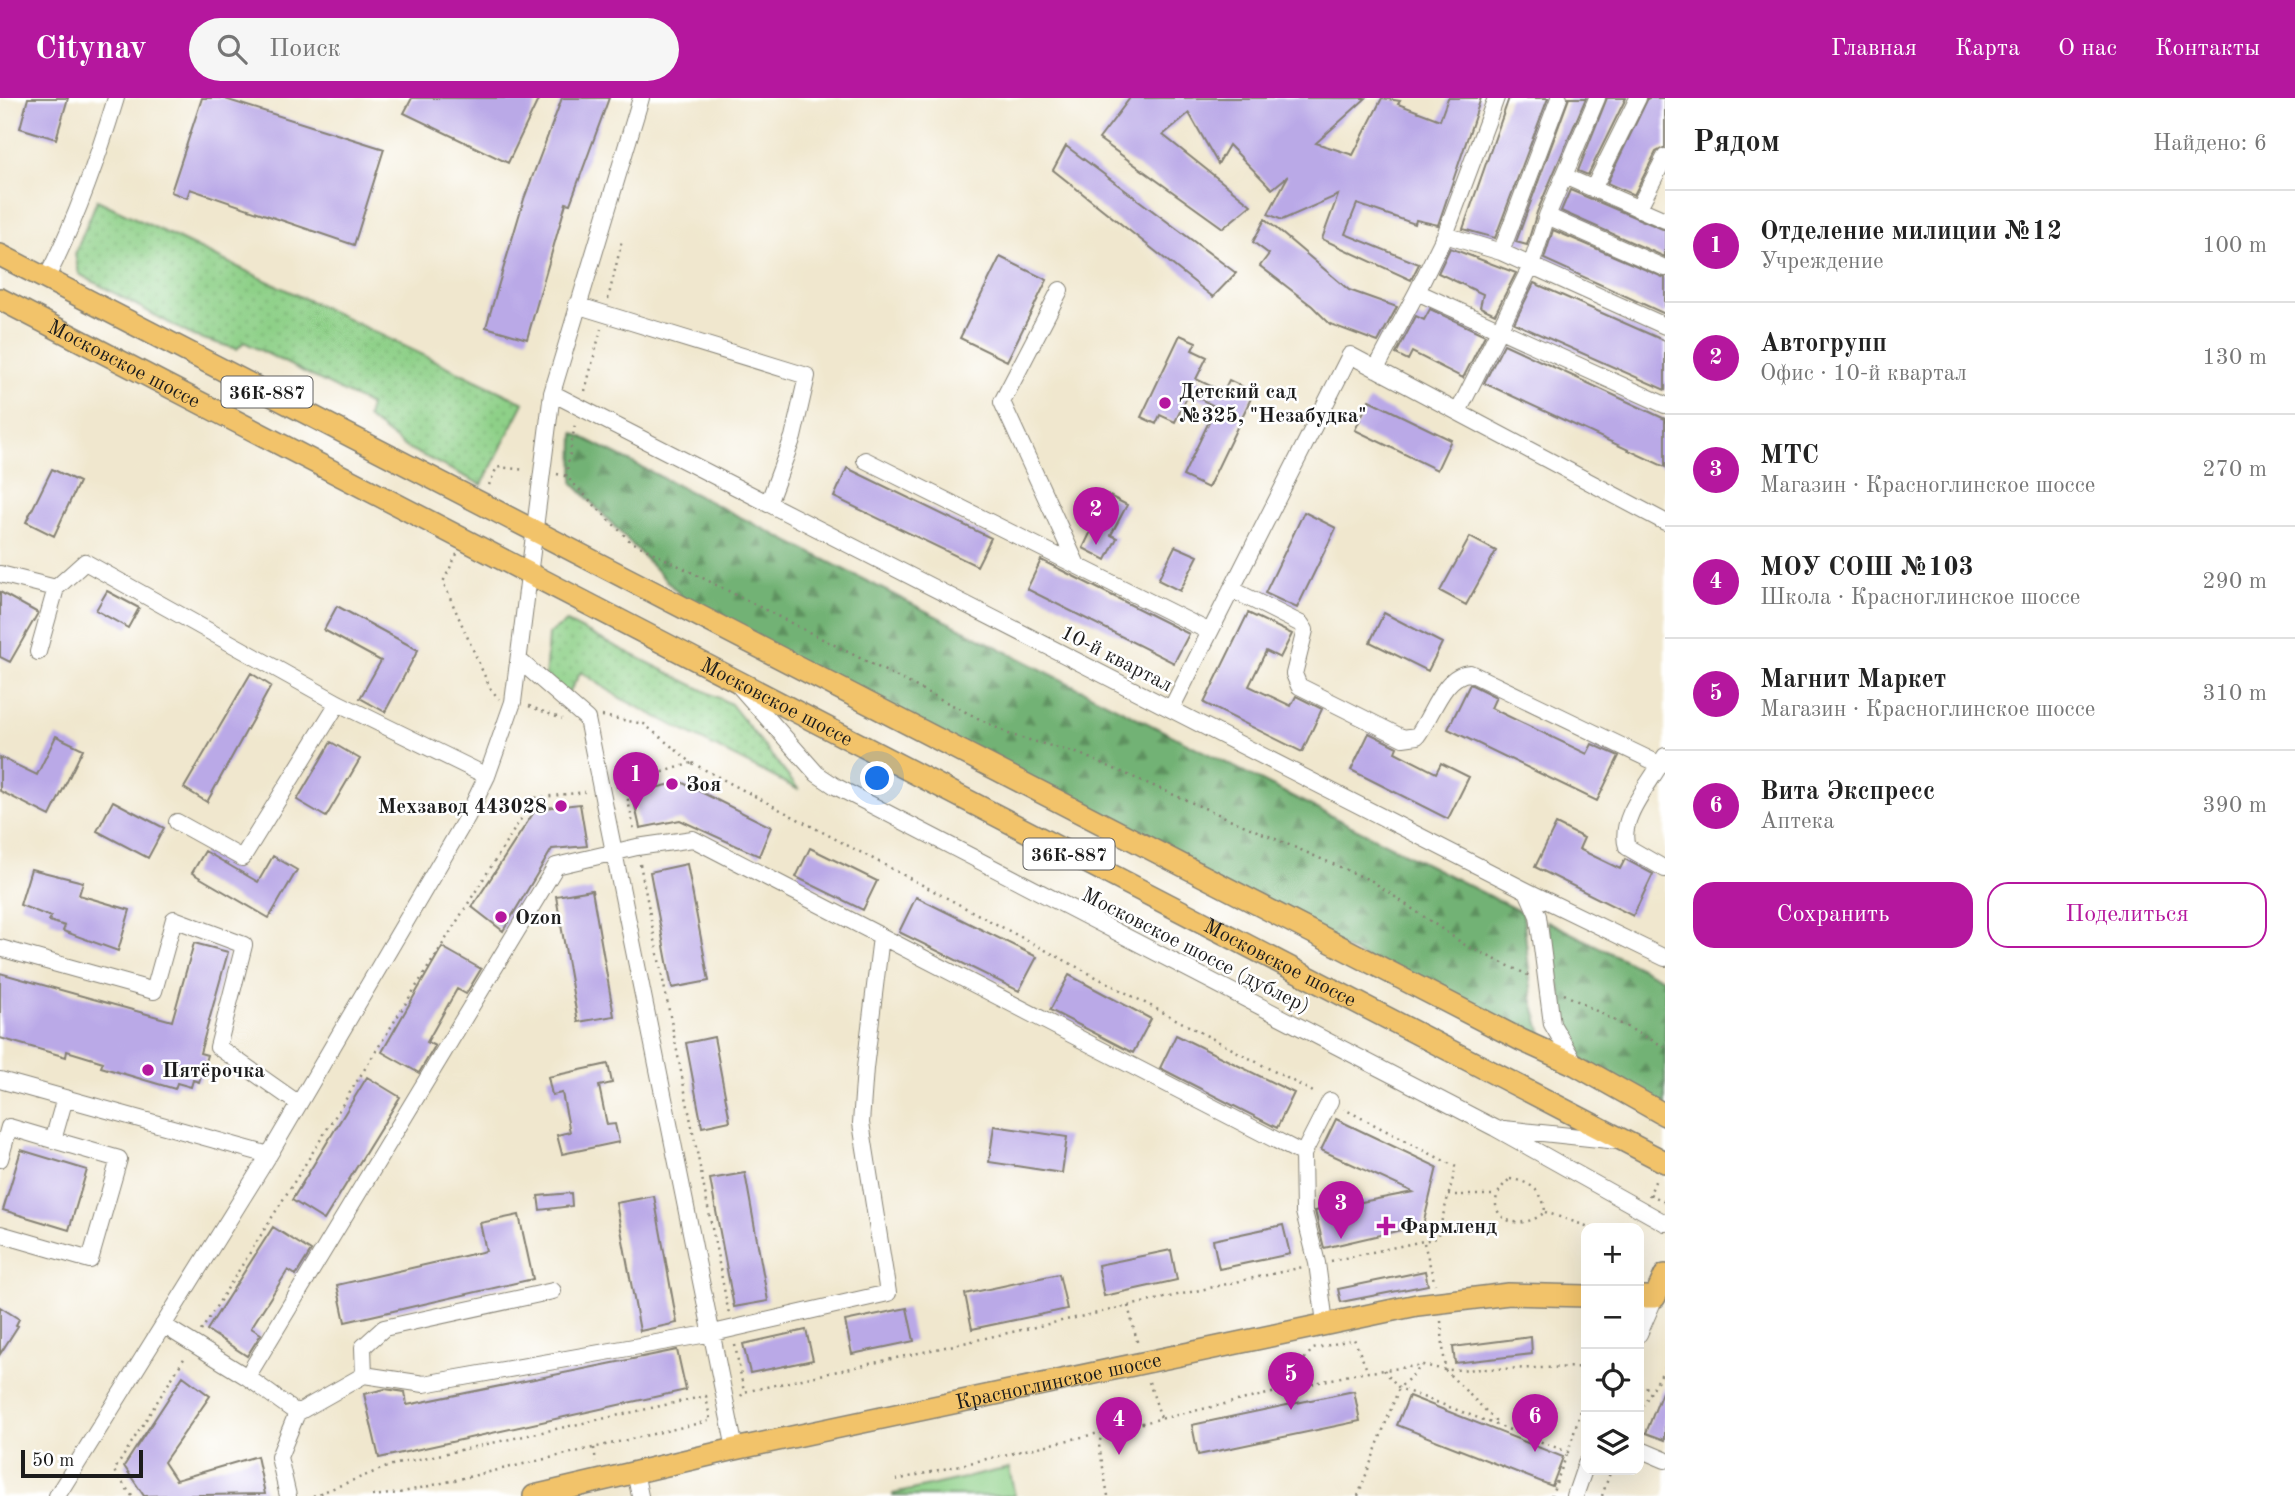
<!DOCTYPE html>
<html lang="ru">
<meta charset="utf-8">
<style>
:root{--surface:#fff;--page:#f6f6f6;--text:#222;--muted:#767676;--line:#e0e0e0;--accent:#b5179e}
body{margin:0;font-family:"Old Standard TT",serif;background:var(--page);color:var(--text)}
.controls{position:absolute;right:21px;bottom:21px;display:grid;overflow:hidden;border-radius:14px;box-shadow:0 7px 28px #0002}
.controls button{width:63px;height:63px;display:grid;place-items:center;padding:0;border:0;border-bottom:2px solid var(--line);background:var(--surface);color:var(--text);font:35px sans-serif}
.scale{position:absolute;left:21px;bottom:18px;width:122px;box-sizing:border-box;padding-left:7px;border:4px solid #1c1c1c;border-top:0;font-size:19px;line-height:24px;white-space:nowrap;color:#1c1c1c;-webkit-text-stroke:5px #fff;paint-order:stroke}
.you{position:absolute;left:878px;top:681px;width:24px;height:24px;margin:-18px;border:5px solid #fff;border-radius:50%;background:#1a73e8;box-shadow:0 0 0 10px #1a73e833}
.badge{display:grid;place-items:center;width:46px;height:46px;border-radius:50%;background:var(--accent);color:#fff;font-size:23px;font-weight:700}
.pin{position:absolute;translate:-50% -58px;filter:drop-shadow(0 2px 4px #0008)}
.pin::after{content:'';position:absolute;top:37px;width:24px;height:21px;background:inherit;clip-path:polygon(0 0,100% 0,50% 100%)}
.list{margin:0;padding:0;list-style:none}
h2{display:flex;justify-content:space-between;align-items:center;height:91px;margin:0;padding:0 28px;font-size:30px}
h2 small{font-size:23px;font-weight:400;color:var(--muted)}
.list li{display:grid;grid-template-columns:46px 1fr auto;gap:21px;align-items:center;box-sizing:border-box;height:112px;padding:0 28px;border-top:2px solid var(--line)}
.list b{display:block;font-size:26px;white-space:nowrap}
.list p{margin:0;font-size:23px;white-space:nowrap;color:var(--muted)}
.list em{font-size:23px;font-style:normal;color:var(--muted)}
.actions{display:flex;gap:14px;padding:21px 28px}
.actions a{flex:1;padding:16px 0;border:2px solid var(--accent);border-radius:21px;text-align:center;font-size:24px;color:var(--accent)}
.actions .main{background:var(--accent);color:#fff}
.icon{flex:none;width:38px;height:38px;fill:none;stroke:currentColor;stroke-width:2;stroke-linecap:round;stroke-linejoin:round}
.map{position:relative;flex:none;width:1665px;height:1398px;overflow:hidden}
header{display:flex;align-items:center;gap:42px;box-sizing:border-box;height:98px;padding:0 35px;background:var(--accent);color:#fff}
header strong{font-size:33px}
nav{display:flex;gap:38px;margin-inline-start:auto;font-size:24px}
.search{width:490px;height:63px;background:var(--page);display:flex;align-items:center;gap:18px;box-sizing:border-box;padding:0 24px;border-radius:38px;color:var(--muted);font-size:26px}
main{display:flex}
aside{flex:1;background:var(--surface)}
.map>svg:first-child{display:block}
</style>
<header>
<strong>Citynav</strong>
<div class="search"><svg class="icon" aria-label="search" viewBox="0 0 24 24"><circle cx="10" cy="10" r="6"/><path d="M15 15l6 6"/></svg>Поиск</div>
<nav><a>Главная</a><a>Карта</a><a>О нас</a><a>Контакты</a></nav>
</header>
<main>
<div class="map">
<svg width="1665" height="1398" viewBox="0 0 1665 1398">
<defs>
<pattern id="grass-dots" width="8" height="8" patternUnits="userSpaceOnUse" patternTransform="scale(1.75)"><rect width="8" height="8" fill="#8ed088"/><path d="M2 2h.1M6 6h.1" fill="none" stroke="#7ab275" stroke-width="1.8" stroke-linecap="round"/></pattern>
<pattern id="forest-firs" width="22" height="20" patternUnits="userSpaceOnUse" patternTransform="scale(1.75)"><rect width="22" height="20" fill="#72b274"/><path d="M5 1l3.5 6h-7zM16 11l3.5 6h-7z" fill="#5d905e"/></pattern>
</defs>
<rect width="100%" height="100%" fill="#fff"/>
<filter id="ink" filterUnits="userSpaceOnUse"><feTurbulence type="fractalNoise" baseFrequency=".0143" numOctaves="2"/><feDisplacementMap in="SourceGraphic" scale="14" xChannelSelector="R" yChannelSelector="G"/><feConvolveMatrix kernelMatrix="1 2 1 2 8 2 1 2 1" color-interpolation-filters="sRGB"/></filter>
<filter id="wash" filterUnits="userSpaceOnUse"><feTurbulence type="fractalNoise" baseFrequency=".00686" numOctaves="4" result="noise"/><feDisplacementMap in="SourceGraphic" scale="28" xChannelSelector="R" yChannelSelector="G"/><feGaussianBlur stdDeviation="1.57" result="paint"/><feColorMatrix in="noise" values="0 0 0 0 0 0 0 0 0 0 0 0 0 0 0 0 0 1.4 0 .05"/><feComposite in="paint" operator="in"/></filter>
<g filter="url(#wash)">
<rect width="100%" height="100%" fill="#f0e7ce"/>
<!-- grass -->
<path fill="url(#grass-dots)" stroke="#557652" stroke-width="2" d="M97,102L524,305L482,387L405,349L367,320L370,307L244,244L237,251L193,238L79,176L75,156Z
M567,524L731,606L799,692L620,600L581,574L565,601L545,584L548,536Z"/>
<!-- forest -->
<path fill="url(#forest-firs)" stroke="#476748" stroke-width="2" d="M574,335L1523,815L1532,900L1547,954L703,521L573,385Z
M1547,823L1665,882V1014L1590,975L1570,940Z"/>
<!-- park -->
<path fill="#8ed088" stroke="#557652" stroke-width="2" d="M1009,1370L1015,1398H893V1396Z"/>
<g id="blocks">
<!-- building -->
<path fill="#baa9e7" d="M28,0H68L56,41L20,30Z
M202,0H222L384,51L354,147L190,91L187,100L171,94Z
M412,0H539L508,65L404,15Z
M562,0H609L570,106L566,105L527,241L486,229L524,101Z
M1130,0H1366L1316,45L1353,57L1382,0L1400,3L1398,6L1440,22L1448,0H1481L1438,127L1416,122L1415,126L1357,106L1345,136L1419,166L1411,182L1322,141L1338,97L1282,122L1268,116L1288,78L1272,91L1229,47L1218,66L1189,15L1163,37L1251,107L1223,130L1099,41Z
M1509,0H1548L1495,140L1463,131Z
M1569,0H1586L1537,114L1527,147L1516,144Z
M1607,0H1626L1588,77L1578,73Z
M1648,0H1665V49L1656,54L1634,97L1607,85Z
M1066,48L1236,175L1213,199L1053,72Z
M1570,92L1665,132V159L1561,113Z
M1265,121L1349,192L1397,209L1378,244L1330,226L1312,208L1260,168L1269,156L1253,144Z
M1553,132L1665,180V216L1544,161Z
M1450,150L1516,175L1495,216L1480,209L1483,196L1438,175Z
M1000,159L1047,182L1007,263L960,240Z
M1534,185L1665,243V292L1514,225Z
M1430,211L1485,237L1463,280L1412,254L1408,262L1396,256L1416,218L1424,222Z
M1180,237L1196,244L1192,252L1207,259L1196,281L1223,294L1229,282L1254,294L1208,390L1183,378L1216,309L1189,295L1175,324L1160,317L1156,326L1141,319Z
M1504,246L1665,321V369L1484,285Z
M1369,302L1451,342L1437,372L1355,332Z
M847,370L991,440L977,468L834,399Z
M52,371L79,384L54,438L26,424Z
M1100,393L1127,407L1111,437L1117,440L1106,462L1083,450L1093,429L1084,425Z
M1304,414L1336,430L1297,510L1265,495Z
M1470,439L1496,453L1466,507L1440,493Z
M1175,448L1198,458L1180,493L1158,482Z
M1041,462L1189,536L1174,565L1027,491Z
M107,493L139,510L128,530L96,512Z
M0,494L38,515L10,564L0,559Z
M337,508L418,552L385,614L360,600L381,563L324,532Z
M1248,515L1292,536L1280,560L1266,553L1249,588L1291,608L1296,598L1322,611L1302,654L1204,605Z
M1384,515L1442,545L1428,573L1370,544Z
M251,575L271,588L207,704L184,690Z
M1470,586L1496,599L1491,610L1587,656L1592,646L1619,658L1597,703L1448,631Z
M1369,635L1397,649L1395,654L1436,675L1441,665L1469,679L1448,721L1351,672Z
M56,638L83,651L50,718L0,693V659L37,677Z
M331,644L360,661L326,719L297,702Z
M681,684L771,729L759,758L680,722L640,730L632,695Z
M113,703L164,730L148,760L97,733Z
M580,706L587,748L552,751L503,833L472,809L536,711Z
M1556,726L1584,740L1579,751L1620,771L1625,761L1653,776L1633,818L1535,769Z
M810,750L877,783L863,812L796,779Z
M205,753L258,784L273,758L297,772L269,820L192,775Z
M687,766L709,883L672,890L650,774Z
M31,771L83,784L79,797L130,812L118,853L63,833L65,828L49,823L51,819L20,807Z
M592,792L614,918L578,924L556,798Z
M916,799L1037,859L1019,893L899,834Z
M194,845L228,854L200,955L207,957L199,984L193,982L191,989L177,985L175,991L101,969L103,964L67,953L66,959L0,940V875L172,923Z
M442,849L481,871L466,896L457,891L427,944L435,948L419,975L382,954Z
M1069,877L1151,921L1133,955L1050,912Z
M1176,937L1294,995L1277,1030L1160,970Z
M714,939L730,1023L702,1029L686,945Z
M608,966L612,985L599,988L607,1027L615,1026L619,1044L562,1056L557,1037L570,1034L562,995L552,997L548,979Z
M367,979L400,999L324,1122L292,1102Z
M1336,1021L1437,1069L1423,1127L1324,1150L1315,1113L1413,1094L1321,1052Z
M994,1028L1067,1039L1062,1075L989,1064Z
M21,1052L87,1072L69,1132L3,1112Z
M745,1075L768,1203L734,1209L710,1081Z
M571,1095L572,1108L540,1112L538,1098Z
M654,1098L677,1225L640,1233L616,1105Z
M519,1117L533,1181L345,1224L337,1187L486,1153L480,1125Z
M1283,1127L1290,1156L1219,1171L1213,1142Z
M273,1129L311,1153L296,1177L288,1172L251,1230L261,1236L247,1258L207,1232Z
M1171,1152L1177,1182L1104,1198L1098,1167Z
M1425,1173L1428,1187L1341,1204L1338,1191Z
M1059,1176L1067,1211L972,1231L965,1196Z
M0,1209L19,1221L16,1227L18,1228L0,1256Z
M907,1210L914,1243L852,1256L845,1223Z
M806,1232L813,1262L750,1275L743,1246Z
M1531,1239L1532,1256L1455,1265L1453,1249Z
M677,1252L686,1292L379,1360L364,1296L385,1291L405,1294L407,1307Z
M183,1278L210,1298L164,1364L176,1382L257,1358L265,1396L144,1398L124,1368Z
M1664,1289H1665V1342L1646,1335Z
M1354,1293L1360,1323L1198,1357L1192,1327Z
M1409,1298L1563,1359L1552,1388L1397,1327Z"/>
</g>
</g>
<g filter="url(#ink)">
<use href="#blocks" fill-opacity="0" stroke="#868275" stroke-width="2"/>
<g fill="none" stroke-linecap="round" stroke-linejoin="round">
<!-- minor casing -->
<g stroke="#868275" stroke-width="18">
<path id="minor" d="M1564,78L1597,0
M1593,91L1638,0
M1638,111L1665,59
M1547,118L1564,78L1665,122
M1445,137L1501,154L1665,228
M1501,154L1559,0
M46,181C76,123 97,63 116,0
M1060,192L1002,304L1077,467
M1417,194L1445,137L1496,0
M576,207L807,278L793,339L768,406
M1376,271L1417,194L1665,307
M552,295L1527,793L1665,860
M1458,314L1531,168L1547,118L1665,170
M865,362L1210,534
M0,476L56,490L85,464L338,605L487,678
M1231,491L1301,526L1305,532L1294,576L1299,588L1403,640L1417,638C1432,619 1443,576 1470,575L1661,667
M38,554L56,490
M520,563L587,621L735,1351
M739,588L817,676L835,688L1495,1030L1665,1125
M1171,611L1350,257L1665,424
M1665,658C1652,684 1617,720 1627,749L1665,771
M177,724L242,760L338,605
M1527,793L1538,818L1552,926L1576,967
M0,850L154,893L174,821L244,847L218,949L299,1006
M0,982L269,1057
M1504,1031L1618,1043
M0,1061L9,1029L53,1042L65,1000
M0,1136L90,1162L119,1061L53,1042
M1325,1225L1317,1165L1304,1114L1303,1056L1330,1003
M163,1227L247,1279L556,768L637,749L693,741L1303,1056
M1639,1236L1655,1199
M364,1277L363,1249L384,1230L553,1193
M247,1279L297,1315
M1639,1351L1665,1362
M635,1374L640,1398
M57,1398L269,1057L467,719L487,678L513,604L552,295L641,0
M288,1398L279,1359L297,1315L364,1277L424,1286L713,1235L888,1195L861,1025L865,970L881,839
M1575,1398L1586,1366"/>
</g>
<!-- major casing -->
<g stroke="#868275" stroke-width="24">
<g id="major">
<path d="M0,157L1521,942L1576,967L1665,1017"/>
<path id="s1" d="M0,201L1665,1064"/>
<path d="M1639,1199H1655L1665,1177"/>
<path id="s2" d="M534,1398L735,1351L1417,1207L1509,1196L1586,1198"/>
</g>
</g>
<!-- path -->
<path stroke="#868275" stroke-width="2.5" stroke-dasharray="2 5" stroke-linecap="butt" d="M608,201L622,143
M585,293L601,231
M557,376L566,378L630,443L1011,637L1080,656L1372,783L1465,847L1530,878
M566,378L575,326
M489,387L497,369L526,372
M457,456L443,484L490,590L499,601
M529,608L562,621
M602,618L644,626L692,665L1317,996
M625,687L634,732
M616,689L692,665
M640,766L729,1216
M1564,896L1665,949
M1510,1081C1530,1083 1544,1094 1545,1114C1512,1141 1475,1110 1510,1081Z
M1650,1096L1665,1104
M1448,1097H1497
M1649,1098L1656,1081
M1545,1114L1592,1130
M1424,1145L1435,1186
M1331,1163L1437,1140L1456,1069L1344,1011
M1128,1208L1138,1247
M1441,1223L1445,1272L1497,1324
M201,1233L534,700L585,694
M735,1247L744,1294
M1384,1272L1399,1290L1568,1354L1586,1296
M1149,1284L1161,1320
M1639,1287L1651,1291
M1277,1293L1313,1251L1354,1241L1368,1274
M741,1298L744,1294L1303,1169
M1639,1314L1665,1270
M1102,1334L1099,1347L1108,1398
M594,1350L596,1364
M896,1382L1354,1276L1423,1267L1445,1272L1586,1269
M132,1398L114,1373L185,1259
M313,1398L392,1367L706,1298L710,1321
M372,1398L399,1395L713,1322
M1358,1398L1399,1290L1422,1268
M1551,1398L1568,1354
M1602,1398L1611,1372"/>
<!-- minor -->
<use href="#minor" stroke="#fff" stroke-width="16"/>
<!-- major -->
<use href="#major" stroke="#f2c36a" stroke-width="21"/>
</g>
</g>
<!-- markers -->
<g fill="#b5179e" stroke="#fff" stroke-width="2.5">
<circle cx="1165" cy="305" r="7"/>
<circle cx="672" cy="686" r="7"/>
<circle cx="561" cy="708" r="7"/>
<circle cx="501" cy="819" r="7"/>
<circle cx="148" cy="972" r="7"/>
<path d="M1382.5 1117.5h7v7h7v7h-7v7h-7v-7h-7v-7h7z"/>
</g>
<g text-anchor="middle" stroke-width="5" stroke-linejoin="round" paint-order="stroke">
<!-- shield labels -->
<g fill="#fff" stroke="#606060" stroke-width="2">
<rect x="221.5" y="278.5" width="91" height="31" rx="5"/>
<rect x="1023.5" y="740.5" width="91" height="31" rx="5"/>
</g>
<g font-size="19" font-weight="bold" fill="#1c1c1c">
<text x="267" y="301">36К-887</text>
<text x="1069" y="763">36К-887</text>
</g>
<!-- street labels -->
<g font-size="21" fill="#1c1c1c" stroke="#fff">
<text dy="7" stroke="none"><textPath href="#s1" startOffset="140">Московское шоссе</textPath></text>
<text transform="translate(1117 560) rotate(27)" y="7">10-й квартал</text>
<text dy="7" stroke="none"><textPath href="#s1" startOffset="875">Московское шоссе</textPath></text>
<text transform="translate(1196 852) rotate(27)" y="7">Московское шоссе (дублер)</text>
<text dy="7" stroke="none"><textPath href="#s1" startOffset="1442">Московское шоссе</textPath></text>
<text dy="7" stroke="none"><textPath href="#s2" startOffset="537">Красноглинское шоссе</textPath></text>
</g>
<!-- poi labels -->
<g font-size="21" font-weight="bold" fill="#1c1c1c" stroke="#fff" text-anchor="start">
<text x="1179" y="300">Детский сад<tspan x="1179" dy="24">№325, "Незабудка"</tspan></text>
<text x="686" y="693">Зоя</text>
<text x="547" y="715" text-anchor="end">Мехзавод 443028</text>
<text x="515" y="826">Ozon</text>
<text x="162" y="979">Пятёрочка</text>
<text x="1400" y="1135">Фармленд</text>
</g>
</g>
</svg>
<div class="controls">
<button>+</button>
<button>−</button>
<button><svg class="icon" aria-label="locate" viewBox="0 0 24 24"><circle cx="12" cy="12" r="6"/><path d="M12 2v4M12 18v4M2 12h4M18 12h4"/></svg></button>
<button><svg class="icon" aria-label="layers" viewBox="0 0 24 24"><path d="M12 4l9 5-9 5-9-5zM3 14l9 5 9-5"/></svg></button>
</div>
<div class="scale">50 m</div>
<div class="you"></div>
<div class="pin badge" style="left:636px;top:712px">1</div>
<div class="pin badge" style="left:1096px;top:447px">2</div>
<div class="pin badge" style="left:1341px;top:1141px">3</div>
<div class="pin badge" style="left:1119px;top:1357px">4</div>
<div class="pin badge" style="left:1291px;top:1312px">5</div>
<div class="pin badge" style="left:1535px;top:1354px">6</div>
</div>
<aside>
<h2>Рядом<small>Найдено: 6</small></h2>
<ul class="list">
<li><span class="badge">1</span><div><b>Отделение милиции №12</b><p>Учреждение</p></div><em>100 m</em></li>
<li><span class="badge">2</span><div><b>Автогрупп</b><p>Офис · 10-й квартал</p></div><em>130 m</em></li>
<li><span class="badge">3</span><div><b>МТС</b><p>Магазин · Красноглинское шоссе</p></div><em>270 m</em></li>
<li><span class="badge">4</span><div><b>МОУ СОШ №103</b><p>Школа · Красноглинское шоссе</p></div><em>290 m</em></li>
<li><span class="badge">5</span><div><b>Магнит Маркет</b><p>Магазин · Красноглинское шоссе</p></div><em>310 m</em></li>
<li><span class="badge">6</span><div><b>Вита Экспресс</b><p>Аптека</p></div><em>390 m</em></li>
</ul>
<div class="actions"><a class="main">Сохранить</a><a>Поделиться</a></div>
</aside>
</main>
